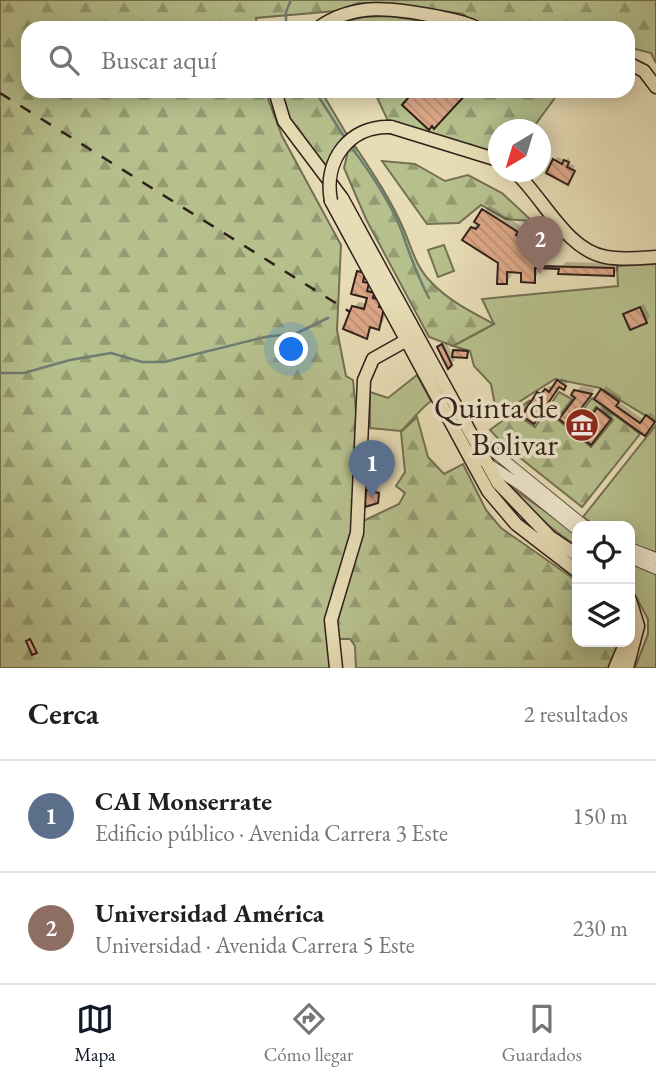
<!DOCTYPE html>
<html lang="es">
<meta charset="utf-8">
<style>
:root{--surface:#fff;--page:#f6f6f6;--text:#202124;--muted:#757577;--line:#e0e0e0;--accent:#111827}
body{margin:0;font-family:"EB Garamond",serif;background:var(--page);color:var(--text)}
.controls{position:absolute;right:21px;bottom:21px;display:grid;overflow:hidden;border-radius:14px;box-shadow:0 4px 18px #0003}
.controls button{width:63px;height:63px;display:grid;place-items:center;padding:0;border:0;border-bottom:2px solid var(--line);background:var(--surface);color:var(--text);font:35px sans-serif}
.compass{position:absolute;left:488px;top:119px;width:63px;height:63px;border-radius:50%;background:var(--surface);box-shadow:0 4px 18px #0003;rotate:218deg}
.you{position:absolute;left:292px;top:350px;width:24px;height:24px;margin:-18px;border:5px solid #fff;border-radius:50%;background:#1a73e8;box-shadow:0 0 0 10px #1a73e833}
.badge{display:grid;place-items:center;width:46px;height:46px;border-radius:50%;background:var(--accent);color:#fff;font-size:23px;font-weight:700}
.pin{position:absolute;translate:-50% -58px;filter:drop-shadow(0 2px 4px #0008)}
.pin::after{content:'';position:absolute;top:37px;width:24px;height:21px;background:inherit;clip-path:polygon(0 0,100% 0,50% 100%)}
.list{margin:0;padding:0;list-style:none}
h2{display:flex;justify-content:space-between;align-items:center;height:91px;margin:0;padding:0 28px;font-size:30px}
h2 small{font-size:23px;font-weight:400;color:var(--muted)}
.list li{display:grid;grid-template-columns:46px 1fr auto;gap:21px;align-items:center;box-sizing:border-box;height:112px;padding:0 28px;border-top:2px solid var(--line)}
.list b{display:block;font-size:26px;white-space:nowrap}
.list p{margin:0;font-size:23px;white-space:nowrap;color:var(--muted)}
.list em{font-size:23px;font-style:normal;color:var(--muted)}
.icon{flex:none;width:38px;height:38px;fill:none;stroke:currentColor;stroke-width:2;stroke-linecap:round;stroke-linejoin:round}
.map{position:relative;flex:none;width:656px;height:668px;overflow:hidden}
.search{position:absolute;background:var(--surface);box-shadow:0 4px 18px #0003;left:21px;right:21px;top:21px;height:77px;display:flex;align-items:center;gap:18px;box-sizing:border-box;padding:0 24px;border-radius:21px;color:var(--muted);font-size:26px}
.sheet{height:315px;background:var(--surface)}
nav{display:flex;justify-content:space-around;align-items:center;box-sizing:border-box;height:98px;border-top:2px solid var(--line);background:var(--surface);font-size:19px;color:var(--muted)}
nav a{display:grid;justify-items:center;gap:4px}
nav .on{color:var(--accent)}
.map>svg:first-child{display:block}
</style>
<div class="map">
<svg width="656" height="668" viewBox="0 0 656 668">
<defs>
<pattern id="forest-firs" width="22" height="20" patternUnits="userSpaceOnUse" patternTransform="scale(1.75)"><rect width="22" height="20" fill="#b6c08d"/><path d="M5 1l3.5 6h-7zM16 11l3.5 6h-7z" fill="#949b72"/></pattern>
<pattern id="building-back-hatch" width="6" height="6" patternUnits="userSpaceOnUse" patternTransform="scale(1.75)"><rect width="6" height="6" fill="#dca787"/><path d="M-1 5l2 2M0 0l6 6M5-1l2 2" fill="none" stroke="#bd8f74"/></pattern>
</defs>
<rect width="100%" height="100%" fill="#e7dcb5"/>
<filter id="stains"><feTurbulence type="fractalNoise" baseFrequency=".00286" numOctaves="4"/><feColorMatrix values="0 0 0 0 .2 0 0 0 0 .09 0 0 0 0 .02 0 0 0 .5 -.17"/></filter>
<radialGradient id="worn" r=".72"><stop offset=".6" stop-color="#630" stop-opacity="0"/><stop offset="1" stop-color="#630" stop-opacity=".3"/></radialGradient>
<!-- green -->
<path fill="#b6c08d" stroke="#737053" stroke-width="2" d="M444,245L454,271L438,277L428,250Z
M656,264V422L600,388L555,379L497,416L491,384L474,366L470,351L453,346L494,324L482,299L618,286L617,266Z
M417,375L431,401C420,409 412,421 401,431L370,428V392L388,398Z
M656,425V555L630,544V526H596L583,517Z
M500,479L577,534V547L549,526Z
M630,561L656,573V668H635L648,634V619L630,586Z"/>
<!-- forest -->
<path fill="url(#forest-firs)" stroke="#737053" stroke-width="2" d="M0,0H656V63L651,53L628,47V28H481L463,14L411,6L359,3L336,11L256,18L257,28H28V91H265L282,136L341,245L337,330L346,376L353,380L356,412L352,527L333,594L334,668H0Z
M390,16L465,28H343L341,23L363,17Z
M281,91H321L347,135L333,151L327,168L285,112Z
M374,91H560L532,129L498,130V155L388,121Z
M355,146C373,173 391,200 404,230C412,249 416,267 431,282C449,301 471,312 494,324L453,346L429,337L366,219L344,168L348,151Z
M382,161L415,164L445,181L468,175L502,193L532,221L506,219L481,205L459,223L427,224Z
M559,392L572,399L557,419L591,447L613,420L596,407L589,416L582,411L592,398L640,434L582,507L504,445L490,430L530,400L520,417L535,427Z
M417,417L428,457L444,474L463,464L486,510L501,528L577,581V642H620L609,668H356L355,646L350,639H338L333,629L363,521L399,504L405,493L396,486L405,472L401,432Z"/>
<!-- shadow -->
<path fill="#0003" d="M558,157L566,161L569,157V163L575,166L568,181L554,160Z
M489,205L522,227L520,230L526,234H544L543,261L534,281L523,271H512L511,277L506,282L500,262L473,228Z
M566,262L619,264V269L614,274L561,267Z
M363,267L388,303L383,322L378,328L373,326L366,337L354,307L359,302L367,304L369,296L358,272Z
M644,304L650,317L646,321L626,315Z
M446,342L455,360L449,366L439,347Z
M457,348L469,350V354L466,357L455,351Z
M562,378L568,382L563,388L559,385L538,419L534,422L524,416L539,393L550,386L554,388Z
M581,386L595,389L583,405L594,414L604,404L596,398L606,386L622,397L619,402L644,420L651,412L656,420L649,430L616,413L596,438L576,417L577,398L573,395Z
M370,489L380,491L377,501L367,491Z"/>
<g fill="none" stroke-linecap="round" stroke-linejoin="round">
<!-- stream -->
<path stroke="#6e7d72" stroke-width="2.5" d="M286,28V12L291,0
M315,91L345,138
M351,147C371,173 390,201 402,232C410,256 417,275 429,298
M0,373H24L70,360L111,353L142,362H164L265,337L297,333L328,318"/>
</g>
<!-- building -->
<path fill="url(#building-back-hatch)" stroke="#301f19" stroke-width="2" d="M414,91H469L434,129L432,126L429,130L402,105Z
M553,159L562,164L564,160L569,162L567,167L575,171L568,185L546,173Z
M482,209L518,232L516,235L521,238L539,239V266L614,268V276L558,274L559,269L535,268V283L521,282V273L507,272V284H497L498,263L462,240L471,227L476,229L479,225L474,222Z
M357,271L365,273L363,282L369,283L367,291L374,293L373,298L381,300L379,307L384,308L379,330L370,327L367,339L343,329L352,306L364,309L367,298L351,294Z
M640,307L647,323L630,330L623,314Z
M442,344L452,365L448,369L437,347Z
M453,350L468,351L467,358L452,357Z
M557,380L566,386L564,390L559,387L534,424L522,416L537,392L541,394L545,389L549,392Z
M601,389L619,402L616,406L640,423L646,415L655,422L645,436L594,399Z
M574,390L592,394L579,411L589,419L597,408L611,419L591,445L577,434L584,425L575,419L569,427L559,419L575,398L571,395Z
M366,490L379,493L378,503L365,507Z
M30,639L37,653L32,655L26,641Z"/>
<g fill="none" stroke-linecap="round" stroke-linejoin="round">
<!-- minor casing -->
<g stroke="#5e4e40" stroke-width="12">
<path id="minor" d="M477,438L585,526
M467,450L525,488L577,530
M630,548L656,558
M630,558L656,569"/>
</g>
<!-- major casing -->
<g stroke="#301f19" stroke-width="15">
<path id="major" d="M318,28C354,2 394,8 434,16C449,19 464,21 477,28
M628,63L644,71L656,87
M275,91L284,121L342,198L498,483L550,537L577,555
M391,127L498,160
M515,172C543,197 566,250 606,257C622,260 640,258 656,257
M331,201L488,491L516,524L577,571
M336,668L331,620L357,533L364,380L373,359L414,336
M615,668L626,642
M627,668L638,626L630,600"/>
</g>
<!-- minor -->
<use href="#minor" stroke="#efe8cf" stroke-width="10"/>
<!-- major -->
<use href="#major" stroke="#e7dcb5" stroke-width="12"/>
<!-- rail -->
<path stroke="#301f19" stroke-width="2.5" stroke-dasharray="12 12" stroke-linecap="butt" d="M0,93L350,312"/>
<!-- major-bridge casing -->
<g stroke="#301f19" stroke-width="15" stroke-linecap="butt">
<path id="major-bridge" d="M331,201C323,161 349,125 391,127"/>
</g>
<!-- major-bridge -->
<use href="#major-bridge" stroke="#e7dcb5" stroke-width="12"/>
</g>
<!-- icons -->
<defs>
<g id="museum-disc" transform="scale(1.75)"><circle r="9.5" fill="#8f2418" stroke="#efe8cf"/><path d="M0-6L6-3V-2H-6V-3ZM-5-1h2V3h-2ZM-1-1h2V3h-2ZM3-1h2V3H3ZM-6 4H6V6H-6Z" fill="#fff"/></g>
</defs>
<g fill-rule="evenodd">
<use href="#museum-disc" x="582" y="425"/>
</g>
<g text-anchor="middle" stroke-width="7" stroke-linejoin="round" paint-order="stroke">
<!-- poi labels -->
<g font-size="32" fill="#301f19" stroke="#efe8cf" text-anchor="end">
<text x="558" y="418">Quinta de<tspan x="558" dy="37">Bolivar</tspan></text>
</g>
</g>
<rect width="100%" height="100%" filter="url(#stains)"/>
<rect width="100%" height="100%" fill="url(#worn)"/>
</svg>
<div class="controls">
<button><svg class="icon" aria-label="locate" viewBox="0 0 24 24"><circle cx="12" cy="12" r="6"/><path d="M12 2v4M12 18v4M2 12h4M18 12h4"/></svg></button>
<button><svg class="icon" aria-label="layers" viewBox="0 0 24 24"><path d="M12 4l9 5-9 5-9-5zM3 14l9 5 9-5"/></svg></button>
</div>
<svg class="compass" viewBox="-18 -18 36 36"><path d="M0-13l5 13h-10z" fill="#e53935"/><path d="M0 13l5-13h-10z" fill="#757577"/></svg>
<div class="you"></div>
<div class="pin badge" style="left:372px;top:498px;background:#5c6f8a">1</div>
<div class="pin badge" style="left:540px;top:274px;background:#8d6e63">2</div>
<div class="search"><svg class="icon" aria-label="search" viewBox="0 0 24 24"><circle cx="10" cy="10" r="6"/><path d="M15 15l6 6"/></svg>Buscar aquí</div>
</div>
<section class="sheet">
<h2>Cerca<small>2 resultados</small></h2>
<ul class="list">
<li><span class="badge" style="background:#5c6f8a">1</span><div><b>CAI Monserrate</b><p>Edificio público · Avenida Carrera 3 Este</p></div><em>150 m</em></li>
<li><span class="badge" style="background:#8d6e63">2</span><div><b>Universidad América</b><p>Universidad · Avenida Carrera 5 Este</p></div><em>230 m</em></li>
</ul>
</section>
<nav>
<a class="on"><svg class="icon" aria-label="map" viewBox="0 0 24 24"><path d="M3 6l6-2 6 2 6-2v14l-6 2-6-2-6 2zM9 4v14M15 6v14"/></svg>Mapa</a>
<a><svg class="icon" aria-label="directions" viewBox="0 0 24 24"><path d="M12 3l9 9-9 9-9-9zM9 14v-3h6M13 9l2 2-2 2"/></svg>Cómo llegar</a>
<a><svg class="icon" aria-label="saved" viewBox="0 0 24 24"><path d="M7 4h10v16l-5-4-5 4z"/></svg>Guardados</a>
</nav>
